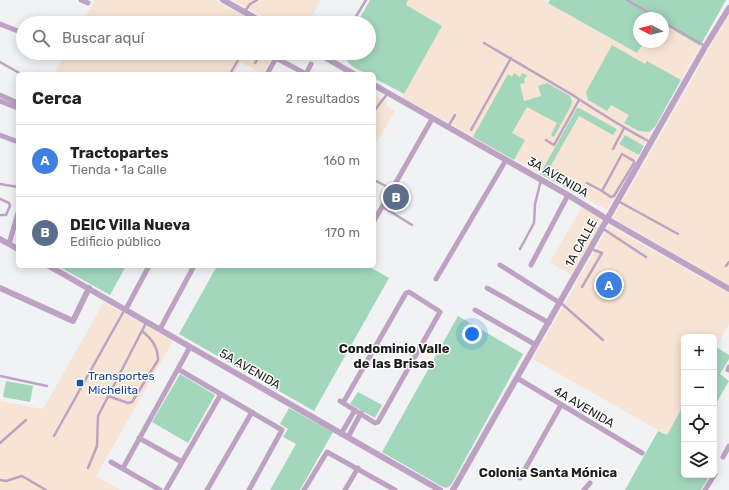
<!DOCTYPE html>
<html lang="es">
<meta charset="utf-8">
<style>
:root{--surface:#fff;--page:#f6f6f6;--text:#202124;--muted:#757577;--line:#e0e0e0;--accent:#7c3aed}
body{margin:0;font-family:Rubik,sans-serif;background:var(--page);color:var(--text)}
.controls{position:absolute;right:12px;bottom:12px;display:grid;overflow:hidden;border-radius:6px;box-shadow:0 2px 10px #0003}
.controls button{width:36px;height:36px;display:grid;place-items:center;padding:0;border:0;border-bottom:1px solid var(--line);background:var(--surface);color:var(--text);font:20px sans-serif}
.compass{position:absolute;left:633px;top:12px;width:36px;height:36px;border-radius:50%;background:var(--surface);box-shadow:0 2px 10px #0003;rotate:277deg}
.you{position:absolute;left:472px;top:334px;width:14px;height:14px;margin:-10px;border:3px solid #fff;border-radius:50%;background:#1a73e8;box-shadow:0 0 0 6px #1a73e833}
.badge{display:grid;place-items:center;width:26px;height:26px;border-radius:50%;background:var(--accent);color:#fff;font-size:13px;font-weight:700}
.pin{position:absolute;translate:-50% -50%;border:2px solid #fff;box-shadow:0 1px 4px #0006}
.list{margin:0;padding:0;list-style:none}
h2{display:flex;justify-content:space-between;align-items:center;height:52px;margin:0;padding:0 16px;font-size:17px}
h2 small{font-size:13px;font-weight:400;color:var(--muted)}
.list li{display:grid;grid-template-columns:26px 1fr auto;gap:12px;align-items:center;box-sizing:border-box;height:72px;padding:0 16px;border-top:1px solid var(--line)}
.list b{display:block;font-size:15px;white-space:nowrap}
.list p{margin:0;font-size:13px;white-space:nowrap;color:var(--muted)}
.list em{font-size:13px;font-style:normal;color:var(--muted)}
.icon{flex:none;width:22px;height:22px;fill:none;stroke:currentColor;stroke-width:2;stroke-linecap:round;stroke-linejoin:round}
.map{position:relative;flex:none;width:729px;height:490px;overflow:hidden}
.search{position:absolute;background:var(--surface);box-shadow:0 2px 10px #0003;left:16px;top:16px;width:360px;height:44px;display:flex;align-items:center;gap:10px;box-sizing:border-box;padding:0 14px;border-radius:22px;color:var(--muted);font-size:15px}
.panel{position:absolute;background:var(--surface);box-shadow:0 2px 10px #0003;left:16px;top:72px;width:360px;height:196px;border-radius:6px}
.map>svg:first-child{display:block}
</style>
<div class="map">
<svg width="729" height="490" viewBox="0 0 729 490">
<rect width="100%" height="100%" fill="#f0f2f3"/>
<!-- industrial -->
<path fill="#f7e4d4" d="M95,0H215L255,23H82Z
M233,0H321L308,23H274Z
M408,0H543L637,53L644,42H663V24L700,46L607,210L402,97L442,26L405,5Z
M729,14V285L613,218Z
M66,53H275L263,74L241,62L234,74H54Z
M374,95L388,102L386,106L395,111L374,147Z
M582,207L600,217L601,223L571,275L550,262Z
M609,226L729,293V324L714,351V337H684V404L667,435L533,359Z
M104,302L173,341L96,476L120,490H0V401L43,409Z"/>
<!-- green -->
<path fill="#a3d7bc" d="M370,0H408L406,5L442,26L404,94L374,78V74C366,74 350,68 347,60L350,53H369V23H357Z
M550,0H726L700,46L663,24V18H639V42H644L637,53L548,3Z
M612,45L645,64L647,61L681,80L655,127L649,132L639,131L624,123L629,115L611,105L607,111L588,100L586,92Z
M514,73L520,77L522,73L527,75L524,80L525,83L520,84L524,101L541,96L538,86L547,83L570,96L572,101L571,106L554,137L551,135L557,123L527,107L512,133L525,140L514,160L473,137L508,74L512,77Z
M577,108H579L617,129L613,135L579,116L549,169L584,190L581,196L540,174Z
M625,135L644,146L639,155L619,144Z
M58,266H126L110,295Z
M217,266H368L389,278L314,411L179,334Z
M458,316L523,354L451,485L446,488L441,486L382,452Z
M716,347L729,355V359L720,374L729,381L714,407V351Z
M180,374L215,395L188,443L152,422Z
M6,381L33,386L30,402L3,397Z
M358,392L382,405L375,418L350,404Z
M684,404V475H710L701,490H625L658,431L667,435Z
M289,408L333,432L300,490H270L296,444L283,437L288,429L280,424Z"/>
<g fill="none" stroke-linecap="round" stroke-linejoin="round">
<!-- service -->
<path stroke="#bda2c4" stroke-width="2.5" d="M627,0L657,18
M245,11L250,4L257,0
M663,22L705,46
M352,23L366,0
M484,43L571,94C597,111 622,127 650,142
M331,61L335,53
M0,62L21,74
M255,63L261,53
M230,74L242,53
M374,111L388,93
M448,127L455,115
M471,130L511,58
M546,140L554,145L579,100
M613,149L624,128
M622,154L634,161V163L614,196L611,197L602,191Z
M374,180L392,189
M587,183L602,191
M0,184L18,187
M0,199L9,203L10,206L6,215H0
M618,201L678,234
M383,207L412,225
M602,228L646,257
M520,249L534,223L535,204L541,180
M726,266L729,262
M582,287L602,253L591,249
M561,303L603,340
M0,376L47,386
M108,396L128,403L132,402L158,360C158,347 152,339 142,331
M54,436L125,309
M0,443L26,420
M88,468L97,446L98,416L146,323
M0,480L6,481L22,476L46,490"/>
<!-- minor -->
<path stroke="#bda2c4" stroke-width="5" d="M81,0L88,3
M0,24L23,33
M276,58L306,74L311,64
M267,74L279,53
M0,95L18,103
M0,101L18,108
M0,135L18,142
M374,221L432,119
M9,244L18,213
M500,265L560,303
M531,265L568,195
M436,279L506,160
M487,288L549,323
M126,309L149,266
M475,310L536,345
M160,329L194,266
M178,369L282,430L249,490
M728,370L729,367
M517,378L642,453
M340,401L375,423L378,422L440,312L439,311L409,292L406,293L343,403
M341,434L355,410
M348,437L361,413
M139,438L182,462
M723,457L729,446
M111,462L160,490
M123,468L190,347
M520,478L561,405
M166,490L221,394
M207,490L252,412
M304,490L327,452L395,490
M345,490L358,468
M584,490L590,483
M705,490L715,474"/>
<!-- tertiary -->
<path stroke="#bda2c4" stroke-width="6" d="M223,0L264,23
M317,53L354,74
M374,85L568,195L607,219L729,289
M0,239L18,249
M49,266L440,490
M0,288L73,321L89,288
M453,490L705,47L729,8"/>
</g>
<!-- markers -->
<rect fill="#1a4fb4" stroke="#fff" stroke-width="1.5" x="76" y="379" width="8" height="8" rx="2"/>
<g text-anchor="middle" stroke-width="3" stroke-linejoin="round" paint-order="stroke">
<!-- street labels -->
<g font-size="12" fill="#1e1e1f" stroke="#fff">
<text transform="translate(558 177) rotate(30)" y="4">3A AVENIDA</text>
<text transform="translate(581 243) rotate(-61)" y="4">1A CALLE</text>
<text transform="translate(250 369) rotate(30)" y="4">5A AVENIDA</text>
<text transform="translate(584 407) rotate(31)" y="4">4A AVENIDA</text>
</g>
<!-- transit labels -->
<g font-size="12" fill="#164399" stroke="#fff" text-anchor="start">
<text x="88" y="380">Transportes<tspan x="88" dy="14">Michelita</tspan></text>
</g>
<!-- neighbourhood labels -->
<g font-size="13" font-weight="bold" fill="#1e1e1f" stroke="#fff">
<text x="394" y="353">Condominio Valle<tspan x="394" dy="15">de las Brisas</tspan></text>
<text x="548" y="477">Colonia Santa Mónica</text>
</g>
</g>
</svg>
<div class="controls">
<button>+</button>
<button>−</button>
<button><svg class="icon" aria-label="locate" viewBox="0 0 24 24"><circle cx="12" cy="12" r="6"/><path d="M12 2v4M12 18v4M2 12h4M18 12h4"/></svg></button>
<button><svg class="icon" aria-label="layers" viewBox="0 0 24 24"><path d="M12 4l9 5-9 5-9-5zM3 14l9 5 9-5"/></svg></button>
</div>
<svg class="compass" viewBox="-18 -18 36 36"><path d="M0-13l5 13h-10z" fill="#e53935"/><path d="M0 13l5-13h-10z" fill="#757577"/></svg>
<div class="you"></div>
<div class="pin badge" style="left:609px;top:285px;background:#3f7fe0">A</div>
<div class="pin badge" style="left:396px;top:197px;background:#5c6f8a">B</div>
<div class="search"><svg class="icon" aria-label="search" viewBox="0 0 24 24"><circle cx="10" cy="10" r="6"/><path d="M15 15l6 6"/></svg>Buscar aquí</div>
<section class="panel">
<h2>Cerca<small>2 resultados</small></h2>
<ul class="list">
<li><span class="badge" style="background:#3f7fe0">A</span><div><b>Tractopartes</b><p>Tienda · 1a Calle</p></div><em>160 m</em></li>
<li><span class="badge" style="background:#5c6f8a">B</span><div><b>DEIC Villa Nueva</b><p>Edificio público</p></div><em>170 m</em></li>
</ul>
</section>
</div>
